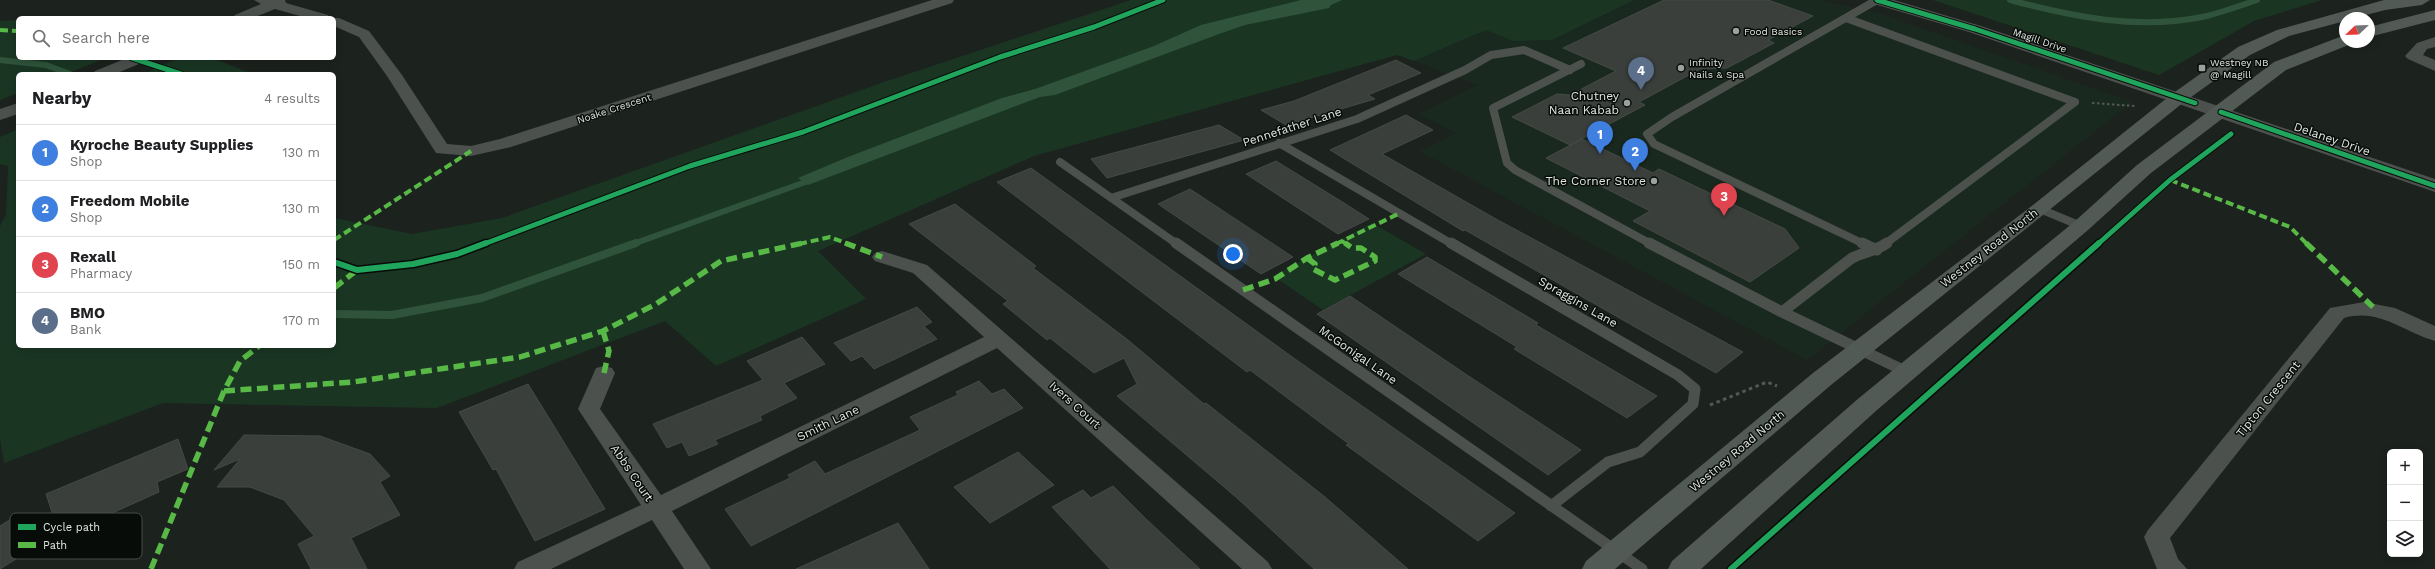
<!DOCTYPE html>
<meta charset="utf-8">
<style>
:root{--surface:#fff;--page:#f6f6f6;--text:#202124;--muted:#757577;--line:#e0e0e0;--accent:#575b5a}
body{margin:0;font-family:"Work Sans",sans-serif;background:var(--page);color:var(--text)}
.controls{position:absolute;right:12px;bottom:12px;display:grid;overflow:hidden;border-radius:6px;box-shadow:0 2px 10px #0003}
.controls button{width:36px;height:36px;display:grid;place-items:center;padding:0;border:0;border-bottom:1px solid var(--line);background:var(--surface);color:var(--text);font:20px sans-serif}
.compass{position:absolute;left:2339px;top:12px;width:36px;height:36px;border-radius:50%;background:var(--surface);box-shadow:0 2px 10px #0003;rotate:247deg}
.you{position:absolute;left:1233px;top:254px;width:14px;height:14px;margin:-10px;border:3px solid #fff;border-radius:50%;background:#1a73e8;box-shadow:0 0 0 6px #1a73e833}
.badge{display:grid;place-items:center;width:26px;height:26px;border-radius:50%;background:var(--accent);color:#fff;font-size:13px;font-weight:700}
.pin{position:absolute;translate:-50% -33px;filter:drop-shadow(0 1px 2px #0008)}
.pin::after{content:'';position:absolute;top:21px;width:14px;height:12px;background:inherit;clip-path:polygon(0 0,100% 0,50% 100%)}
.list{margin:0;padding:0;list-style:none}
h2{display:flex;justify-content:space-between;align-items:center;height:52px;margin:0;padding:0 16px;font-size:17px}
h2 small{font-size:13px;font-weight:400;color:var(--muted)}
.list li{display:grid;grid-template-columns:26px 1fr auto;gap:12px;align-items:center;box-sizing:border-box;height:56px;padding:0 16px;border-top:1px solid var(--line)}
.list b{display:block;font-size:15px;white-space:nowrap}
.list p{margin:0;font-size:13px;white-space:nowrap;color:var(--muted)}
.list em{font-size:13px;font-style:normal;color:var(--muted)}
.icon{flex:none;width:22px;height:22px;fill:none;stroke:currentColor;stroke-width:2;stroke-linecap:round;stroke-linejoin:round}
.map{position:relative;flex:none;width:2435px;height:569px;overflow:hidden}
.search{position:absolute;background:var(--surface);box-shadow:0 2px 10px #0003;left:16px;top:16px;width:320px;height:44px;display:flex;align-items:center;gap:10px;box-sizing:border-box;padding:0 14px;border-radius:6px;color:var(--muted);font-size:15px}
.panel{position:absolute;background:var(--surface);box-shadow:0 2px 10px #0003;left:16px;top:72px;width:320px;height:276px;border-radius:6px}
.map>svg:first-child{display:block}
</style>
<div class="map">
<svg width="2435" height="569" viewBox="0 0 2435 569">
<rect width="100%" height="100%" fill="#1c221e"/>
<!-- built -->
<path fill="#1a291f" d="M1634,0H1820L1882,14L2132,102L1807,360L1419,151L1456,133L1419,114L1477,85L1414,61L1486,30L1513,41L1552,40Z"/>
<!-- green -->
<path fill="#1a3623" d="M1131,0H1634L1552,40L1513,41L1486,30L1414,61L1397,55L1034,156L818,251L866,299L716,366L665,321L437,408L163,403L4,463L0,438V226L6,215L8,166L0,164V137L18,129V346H334V218L412,234L502,218L884,82Z
M1933,0H2322L2254,21L2159,75Z
M18,20V58H106L66,74H18V93L0,100V21Z
M179,58H212L253,74H143Z
M1372,223L1426,254L1323,310L1273,276Z"/>
<!-- water -->
<path fill="#2f543b" d="M1301,0H1342L1331,5L1329,8L1245,25L1219,34L1055,95L1040,97L808,185L798,178L848,157L1002,98L1035,89L1154,46L1201,25Z"/>
<g fill="none" stroke-linecap="round" stroke-linejoin="round">
<!-- stream-far1 -->
<path stroke="#2f543b" stroke-width="6" d="M2010,0C2073,17 2137,30 2202,17C2221,13 2239,6 2257,0
M0,60L46,65L70,74
M633,244L811,180"/>
<!-- stream -->
<path stroke="#2f543b" stroke-width="8" d="M334,314L392,315L482,298L636,243"/>
</g>
<!-- building -->
<path fill="#3a3f3c" stroke="#454a47" d="M1664,0H1768L1813,16L1768,40L1774,43L1727,68L1700,69L1639,102L1645,105L1570,145L1512,117L1557,94L1570,95L1616,71L1563,48Z
M1396,60L1421,73L1368,95L1375,99L1286,125L1261,110L1294,101Z
M1406,115L1433,130L1382,154L1496,219L1743,352L1716,373L1465,230L1463,231L1330,150Z
M1219,125L1244,140L1107,178L1091,159Z
M1582,139L1653,173L1659,169L1785,229L1799,248L1750,282L1633,221L1650,211L1546,158Z
M1276,161L1344,203L1369,219L1338,234L1246,174Z
M1031,168L1295,359L1515,513L1478,541L1346,445L1349,444L1250,370L1247,372L997,182Z
M1190,189L1293,257L1261,274L1158,204Z
M955,204L1036,266L1033,268L1128,340L1204,404L1206,403L1325,497L1408,569H1314L1237,498L1117,396L1137,384L1124,358L1094,373L1050,338L1047,340L1003,304L1008,301L909,224Z
M1427,257L1538,323L1536,325L1657,396L1627,418L1514,349L1517,347L1398,274Z
M1350,296L1467,375L1581,450L1548,475L1317,314Z
M917,307L932,322L924,326L937,339L874,369L862,356L851,361L834,343Z
M802,337L825,364L784,383L797,398L760,416L762,420L715,440L718,444L689,456L682,442L667,448L653,424L763,380L747,361Z
M979,381L992,394L1004,389L1023,408L751,546L725,509L790,478L788,475L815,461L825,474L920,430L910,417L958,395L956,392Z
M528,384L605,509L535,541L496,469L493,470L459,412Z
M244,435L320,436L370,454L390,476L380,482L400,515L351,538L367,569H311L298,544L314,536L284,500L250,487H217L240,459L214,470Z
M178,439L188,469L157,482L159,492L90,523L42,556L29,551L0,569V526L14,517L60,536L46,494Z
M1018,452L1054,485L990,523L954,487Z
M1113,486L1145,518L1200,569H1110L1052,507L1083,490L1091,498Z
M898,523L929,569H796Z"/>
<g fill="none" stroke-linecap="round" stroke-linejoin="round">
<!-- path-far1 -->
<path stroke="#535854" stroke-width="2" stroke-dasharray="2.5 2.5" stroke-linecap="butt" d="M2092,103L2135,106"/>
<!-- path -->
<path stroke="#535854" stroke-width="3" stroke-dasharray="3.5 3.5" stroke-linecap="butt" d="M1710,405L1767,382L1777,386"/>
<!-- service-far1 -->
<path stroke="#4d514e" stroke-width="8" d="M1846,18L2075,102L1885,244
M1581,64L1493,108L1507,163L1515,170L1651,244
M1279,143L1452,244
M1060,162L1177,244
M1111,198L1357,119L1465,70L1491,55L1524,50L1570,70
M2040,209L2081,226
M1864,244L1654,144L1647,134L1672,117L1877,0"/>
<!-- service -->
<path stroke="#4d514e" stroke-width="11" d="M1176,243L1642,569
M1451,243L1678,375L1695,389L1693,404L1640,452L1608,462L1551,506
M1649,243L1782,312
M1862,243L1877,250
M1887,243C1876,251 1864,252 1852,258L1782,312L1907,372"/>
<!-- minor -->
<path fill="#4d514e" fill-rule="evenodd" d="M254,0H285L286,3L328,15L330,18H339L369,31L402,75L447,144L471,146L500,139L932,0H954L952,3L511,147L471,156L436,153L387,76L359,37L334,26V18H307L275,9L253,18H233L235,15L261,4Z
M2435,37V47L2427,49L2423,55L2435,60V71L2408,59L2405,56L2417,43Z
M127,58H149L146,61L115,74H93L95,71Z
M18,103V114L0,120V109Z
M882,251L927,265L1268,562L1272,569H1242L997,348L672,511L711,569H684L652,520L551,569H514L518,562L641,505L578,409L596,368L604,366L612,368L615,373L600,409L661,495L984,337L913,273L875,261L872,257L875,253Z
M2364,302L2395,308L2435,326V341C2403,332 2380,308 2344,318L2170,538L2178,559L2187,569H2157L2144,537L2148,530L2330,308Z"/>
<!-- tertiary -->
<path fill="#4d514e" fill-rule="evenodd" d="M1869,0H1894L1981,26L2435,179V192L1969,32L1871,3Z"/>
<!-- secondary -->
<path fill="#525a55" fill-rule="evenodd" d="M2384,0H2430L2422,5L2385,10L2355,18H2345V21L2289,36L2250,55L2184,102L1831,385L1615,569H1582L1586,561L1813,373L2033,205L2172,94L2238,47L2277,30Z
M2435,10V20L2369,37V27Z
M2345,35V42H2352L2351,44L2286,70L2151,173L2088,230L1877,410L1701,569H1668L1672,561L1859,398L2074,222L2137,165L2274,62Z"/>
<!-- quiet-far1 -->
<path stroke="#58b947" stroke-width="4" stroke-dasharray="8 4" stroke-linecap="butt" d="M0,30L18,31
M2170,180L2290,227L2307,244
M334,240L471,151
M1342,241L1346,244
M799,244L830,237L848,244
M1336,244L1400,213"/>
<!-- quiet -->
<path stroke="#58b947" stroke-width="5.5" stroke-dasharray="11 5.5" stroke-linecap="butt" d="M845,243L882,257
M2306,243L2373,307
M1307,258L1315,264L1313,269L1335,280L1375,261V257L1361,248H1352L1345,243
M334,288L357,270
M1243,290L1275,279L1307,258L1338,243
M603,331L609,351L604,373
M224,391L353,382L520,357L603,331L656,304L721,261L803,243
M151,569L224,391L240,361L259,346"/>
<!-- cycleway-far1 casing -->
<g stroke="#080c09" stroke-width="7">
<path id="cycleway-far1" d="M1877,0L1975,29L2195,103
M132,58L181,74
M2221,112L2435,186
M484,244L690,166L803,132L1000,57L1094,27L1163,0
M2098,244L2170,180L2231,134"/>
</g>
<!-- cycleway casing -->
<g stroke="#080c09" stroke-width="9">
<path id="cycleway" d="M334,262L357,270L413,264L457,254L486,243
M1731,569L2099,243"/>
</g>
<!-- cycleway-far1 -->
<use href="#cycleway-far1" stroke="#20a55d" stroke-width="5"/>
<!-- cycleway -->
<use href="#cycleway" stroke="#20a55d" stroke-width="6"/>
</g>
<!-- markers -->
<g fill="#9ba19d" stroke="#080c09" stroke-width="1.5">
<circle cx="1736" cy="31" r="4"/>
<circle cx="1681" cy="68" r="4"/>
<rect x="2198" y="64" width="8" height="8" rx="2"/>
<circle cx="1627" cy="103" r="4"/>
<circle cx="1654" cy="181" r="4"/>
</g>
<g text-anchor="middle" stroke-width="3" stroke-linejoin="round" paint-order="stroke">
<!-- far-poi labels -->
<g font-size="10" fill="#e0e6e1" stroke="#080c09" text-anchor="start">
<text x="1744" y="35">Food Basics</text>
<text x="1689" y="66">Infinity<tspan x="1689" dy="12">Nails &amp; Spa</tspan></text>
<text x="2210" y="66">Westney NB<tspan x="2210" dy="12">@ Magill</tspan></text>
</g>
<!-- far-street labels -->
<g font-size="10" fill="#e0e6e1" stroke="#080c09">
<text transform="translate(2040 40) rotate(19)" y="4">Magill Drive</text>
<text transform="translate(614 108) rotate(-18)" y="4">Noake Crescent</text>
</g>
<!-- poi labels -->
<g font-size="12" fill="#e0e6e1" stroke="#080c09" text-anchor="end">
<text x="1619" y="100">Chutney<tspan x="1619" dy="14">Naan Kabab</tspan></text>
<text x="1646" y="185">The Corner Store</text>
</g>
<!-- street labels -->
<g font-size="12" fill="#e0e6e1" stroke="#080c09">
<text transform="translate(1292 127) rotate(-18)" y="4">Pennefather Lane</text>
<text transform="translate(2332 139) rotate(19)" y="4">Delaney Drive</text>
<text transform="translate(1989 248) rotate(-38)" y="4">Westney Road North</text>
<text transform="translate(1578 302) rotate(30)" y="4">Spraggins Lane</text>
<text transform="translate(1358 355) rotate(35)" y="4">McGonigal Lane</text>
<text transform="translate(2268 399) rotate(-51)" y="4">Tipton Crescent</text>
<text transform="translate(1075 405) rotate(42)" y="4">Ivers Court</text>
<text transform="translate(828 423) rotate(-26)" y="4">Smith Lane</text>
<text transform="translate(1737 451) rotate(-40)" y="4">Westney Road North</text>
<text transform="translate(632 473) rotate(56)" y="4">Abbs Court</text>
</g>
</g>
<!-- legend -->
<rect x="10" y="513" width="132" height="46" rx="6" fill="#080c09" stroke="#494d4a" stroke-width="1"/>
<rect x="18" y="524" width="18" height="6" fill="#20a55d"/>
<rect x="18" y="542" width="18" height="6" fill="#58b947"/>
<g font-size="11" fill="#e0e6e1">
<text x="43" y="531">Cycle path</text>
<text x="43" y="549">Path</text>
</g>
</svg>
<div class="controls">
<button>+</button>
<button>−</button>
<button><svg class="icon" aria-label="layers" viewBox="0 0 24 24"><path d="M12 4l9 5-9 5-9-5zM3 14l9 5 9-5"/></svg></button>
</div>
<svg class="compass" viewBox="-18 -18 36 36"><path d="M0-13l5 13h-10z" fill="#e53935"/><path d="M0 13l5-13h-10z" fill="#757577"/></svg>
<div class="you"></div>
<div class="pin badge" style="left:1600px;top:154px;background:#3f7fe0">1</div>
<div class="pin badge" style="left:1635px;top:171px;background:#3f7fe0">2</div>
<div class="pin badge" style="left:1724px;top:216px;background:#e0444e">3</div>
<div class="pin badge" style="left:1641px;top:90px;background:#5c6f8a">4</div>
<div class="search"><svg class="icon" aria-label="search" viewBox="0 0 24 24"><circle cx="10" cy="10" r="6"/><path d="M15 15l6 6"/></svg>Search here</div>
<section class="panel">
<h2>Nearby<small>4 results</small></h2>
<ul class="list">
<li><span class="badge" style="background:#3f7fe0">1</span><div><b>Kyroche Beauty Supplies</b><p>Shop</p></div><em>130 m</em></li>
<li><span class="badge" style="background:#3f7fe0">2</span><div><b>Freedom Mobile</b><p>Shop</p></div><em>130 m</em></li>
<li><span class="badge" style="background:#e0444e">3</span><div><b>Rexall</b><p>Pharmacy</p></div><em>150 m</em></li>
<li><span class="badge" style="background:#5c6f8a">4</span><div><b>BMO</b><p>Bank</p></div><em>170 m</em></li>
</ul>
</section>
</div>
